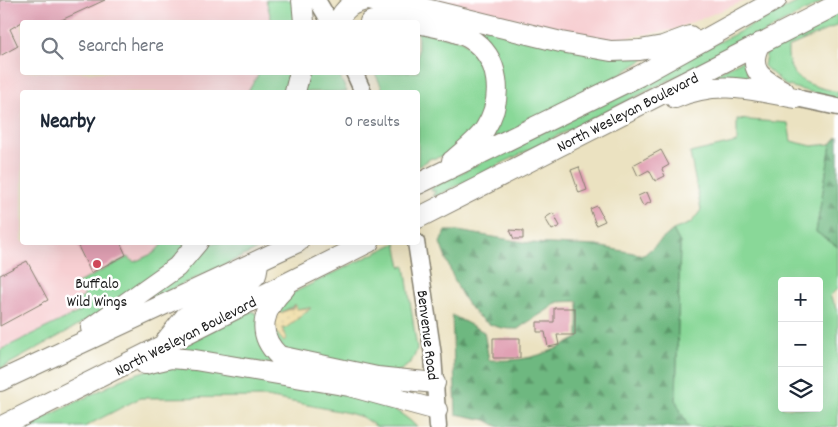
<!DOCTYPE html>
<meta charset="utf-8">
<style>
:root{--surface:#fff;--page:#f6f6f7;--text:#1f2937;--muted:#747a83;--line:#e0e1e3}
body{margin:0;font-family:Dekko,sans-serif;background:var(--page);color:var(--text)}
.controls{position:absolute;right:15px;bottom:15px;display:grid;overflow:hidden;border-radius:5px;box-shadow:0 5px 20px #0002}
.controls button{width:45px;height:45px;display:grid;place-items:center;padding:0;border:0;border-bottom:1px solid var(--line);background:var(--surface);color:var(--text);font:25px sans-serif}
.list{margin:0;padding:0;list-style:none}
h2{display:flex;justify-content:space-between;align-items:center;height:65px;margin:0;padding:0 20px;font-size:21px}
h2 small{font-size:16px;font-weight:400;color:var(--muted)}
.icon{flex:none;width:28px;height:28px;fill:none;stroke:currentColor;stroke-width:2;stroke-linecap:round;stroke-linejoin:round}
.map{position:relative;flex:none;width:838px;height:427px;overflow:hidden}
.search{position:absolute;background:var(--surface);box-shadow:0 5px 20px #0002;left:20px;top:20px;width:400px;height:55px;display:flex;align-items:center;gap:12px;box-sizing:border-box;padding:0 18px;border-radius:5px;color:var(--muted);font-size:19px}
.panel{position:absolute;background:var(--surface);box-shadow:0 5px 20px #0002;left:20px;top:90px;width:400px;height:155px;border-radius:5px}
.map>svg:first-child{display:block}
</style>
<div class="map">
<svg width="838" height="427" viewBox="0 0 838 427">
<defs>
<pattern id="forest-firs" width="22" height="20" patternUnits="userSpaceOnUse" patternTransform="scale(1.25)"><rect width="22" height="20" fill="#6eb880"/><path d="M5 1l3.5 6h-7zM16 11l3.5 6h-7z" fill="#5a9568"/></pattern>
<pattern id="sand-dots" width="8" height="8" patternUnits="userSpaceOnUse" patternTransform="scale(1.25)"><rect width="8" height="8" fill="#eeda9e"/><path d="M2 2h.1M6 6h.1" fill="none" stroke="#ccba88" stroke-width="1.8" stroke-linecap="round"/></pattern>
</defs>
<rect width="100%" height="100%" fill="#fff"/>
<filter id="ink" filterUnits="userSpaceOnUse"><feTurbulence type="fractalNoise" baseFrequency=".02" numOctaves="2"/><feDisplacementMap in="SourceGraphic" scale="10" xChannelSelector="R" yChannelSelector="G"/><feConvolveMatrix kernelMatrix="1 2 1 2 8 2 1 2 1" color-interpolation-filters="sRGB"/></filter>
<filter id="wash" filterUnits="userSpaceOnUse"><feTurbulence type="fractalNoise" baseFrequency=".0096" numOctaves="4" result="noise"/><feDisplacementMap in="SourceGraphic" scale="20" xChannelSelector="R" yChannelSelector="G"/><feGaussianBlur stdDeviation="1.12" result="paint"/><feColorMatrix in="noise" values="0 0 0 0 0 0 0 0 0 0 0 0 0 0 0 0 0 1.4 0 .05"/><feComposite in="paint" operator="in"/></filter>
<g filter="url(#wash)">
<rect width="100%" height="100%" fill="#ebe2c1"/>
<!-- built -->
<path fill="#f7cfd2" d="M0,0H293L297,22H22V72L296,73L290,92H22V242L191,243L55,338L0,369Z
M429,0H747L673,30L610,40Z"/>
<!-- green -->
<path fill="#89d898" stroke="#527a5a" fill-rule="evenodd" d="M266,0H293L297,22H272Z
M802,0H826L756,37L438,195L432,196L436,191H431L433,187Z
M838,12V25L788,47C786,82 810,85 838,92V100L785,85L764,66L767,48Z
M482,27L649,56L616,77L476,150L497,122L479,37Z
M418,30L462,41L476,52L491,85C487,96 485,112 479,122C473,134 444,161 431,158L418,167V92H384L375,73L418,72Z
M748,58L747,74L752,80L693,84Z
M309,72L338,73L347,92H302Z
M259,73H296L290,92H248Z
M737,119L788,123L791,141L812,146L831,144L816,232L838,247V288L830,296L838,310V426L836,427H688L676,401L680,243L673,230L691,223L701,210L690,153L737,142ZM782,281H819V408H782Z
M163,243H191C136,297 67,331 0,369V350L81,311L77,301L85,296L78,283L128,257L134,262L154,253Z
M204,243H271L122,312Z
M396,243L401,267L405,266L417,349C413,362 407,368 394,373L292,355L277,342L272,327L286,328L310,308L297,309L295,305L280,313L277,307L293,293Z
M252,311L260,316L276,365L172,349Z
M166,364C201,370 236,375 271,381C319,388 381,390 417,427H377L362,417L349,413L267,397L140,398L84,427H26L129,376Z"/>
<!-- forest -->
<path fill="url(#forest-firs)" stroke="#456a4e" d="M838,136V247L816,232L831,144Z
M673,230L680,243L676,401L688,427H499L486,420L456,414L452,315L484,332L489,360C525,362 546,355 578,338V301L558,302C545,313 531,319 518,329C512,329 505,329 498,327C465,320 451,271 440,243L445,231H458L529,243L597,246L644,255Z"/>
<!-- sand -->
<path fill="url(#sand-dots)" stroke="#857b5d" d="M295,304L297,309L311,308L286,328H282L286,338L284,342L272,327L277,307L280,313L293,308Z"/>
<g id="blocks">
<!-- building -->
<path fill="#e1a1b4" d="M0,0H105L57,22H22L10,29L18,46L0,56Z
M661,150L669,165L662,169L665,176L655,181L649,170L638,176L633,165Z
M579,167L587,190L579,193L571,170Z
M647,192L651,202L643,206L638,196Z
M597,206L605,221L596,225L590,209Z
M553,213L560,226L552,230L545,218Z
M510,230L523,231V239H514Z
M76,242H120L126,255L91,273Z
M27,261L48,300L0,326V275Z
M554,308H575V335H557L559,345L548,347L545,332H537V322H554Z
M493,338H520V358H493Z"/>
</g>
</g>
<g filter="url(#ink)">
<use href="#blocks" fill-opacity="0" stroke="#847f6e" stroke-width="1"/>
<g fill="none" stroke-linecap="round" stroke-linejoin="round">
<!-- secondary casing -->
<g stroke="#847f6e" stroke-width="19">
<path id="secondary" d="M317,0L330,22
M354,72L363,92
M796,98L838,107
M416,242L433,355L438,427"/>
</g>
<!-- highway casing -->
<g stroke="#847f6e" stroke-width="22">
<path id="highway" d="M302,0L304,22
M367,0L402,7
M389,0L561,42L611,51L640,50L663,46L690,36
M338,22C344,8 352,3 367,0
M370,22L382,18L412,22
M418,23C434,27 454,29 469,38C501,57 504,99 485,129C477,141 463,151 452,161
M760,43C746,70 762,79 784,91
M295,92L300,72
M675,98C718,79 752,90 796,98
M418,184L639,76L776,0
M418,218L838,4
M285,288C263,309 255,333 279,356L377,377L435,383
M91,328L177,267L198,242
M165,342L185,317L252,279L256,275L258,264
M145,364L171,358L195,360L349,386L437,410
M0,381L298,242
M0,427L369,242"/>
</g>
<!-- secondary -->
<use href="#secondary" stroke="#fff" stroke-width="16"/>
<!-- highway -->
<use href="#highway" stroke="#fff" stroke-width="20"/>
</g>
</g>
<!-- markers -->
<circle fill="#d1495b" stroke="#fff" stroke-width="2" cx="97" cy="264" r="5"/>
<g text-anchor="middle" stroke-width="5" stroke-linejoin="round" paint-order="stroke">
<!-- street labels -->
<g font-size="16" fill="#1c1c1c" stroke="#fff">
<text transform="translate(627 111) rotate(-27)" y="6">North Wesleyan Boulevard</text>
<text transform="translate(185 335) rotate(-27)" y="6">North Wesleyan Boulevard</text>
<text transform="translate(429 335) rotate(83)" y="6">Benvenue Road</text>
</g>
<!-- poi labels -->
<g font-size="16" fill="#1c1c1c" stroke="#fff">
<text x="97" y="288">Buffalo<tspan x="97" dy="18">Wild Wings</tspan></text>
</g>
</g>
</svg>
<div class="controls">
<button>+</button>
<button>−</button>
<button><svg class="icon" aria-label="layers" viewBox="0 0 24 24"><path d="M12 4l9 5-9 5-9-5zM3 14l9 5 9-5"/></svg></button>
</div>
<div class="search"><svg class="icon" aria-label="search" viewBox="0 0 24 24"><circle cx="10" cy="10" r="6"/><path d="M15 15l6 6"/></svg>Search here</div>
<section class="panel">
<h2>Nearby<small>0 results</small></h2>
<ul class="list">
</ul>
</section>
</div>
